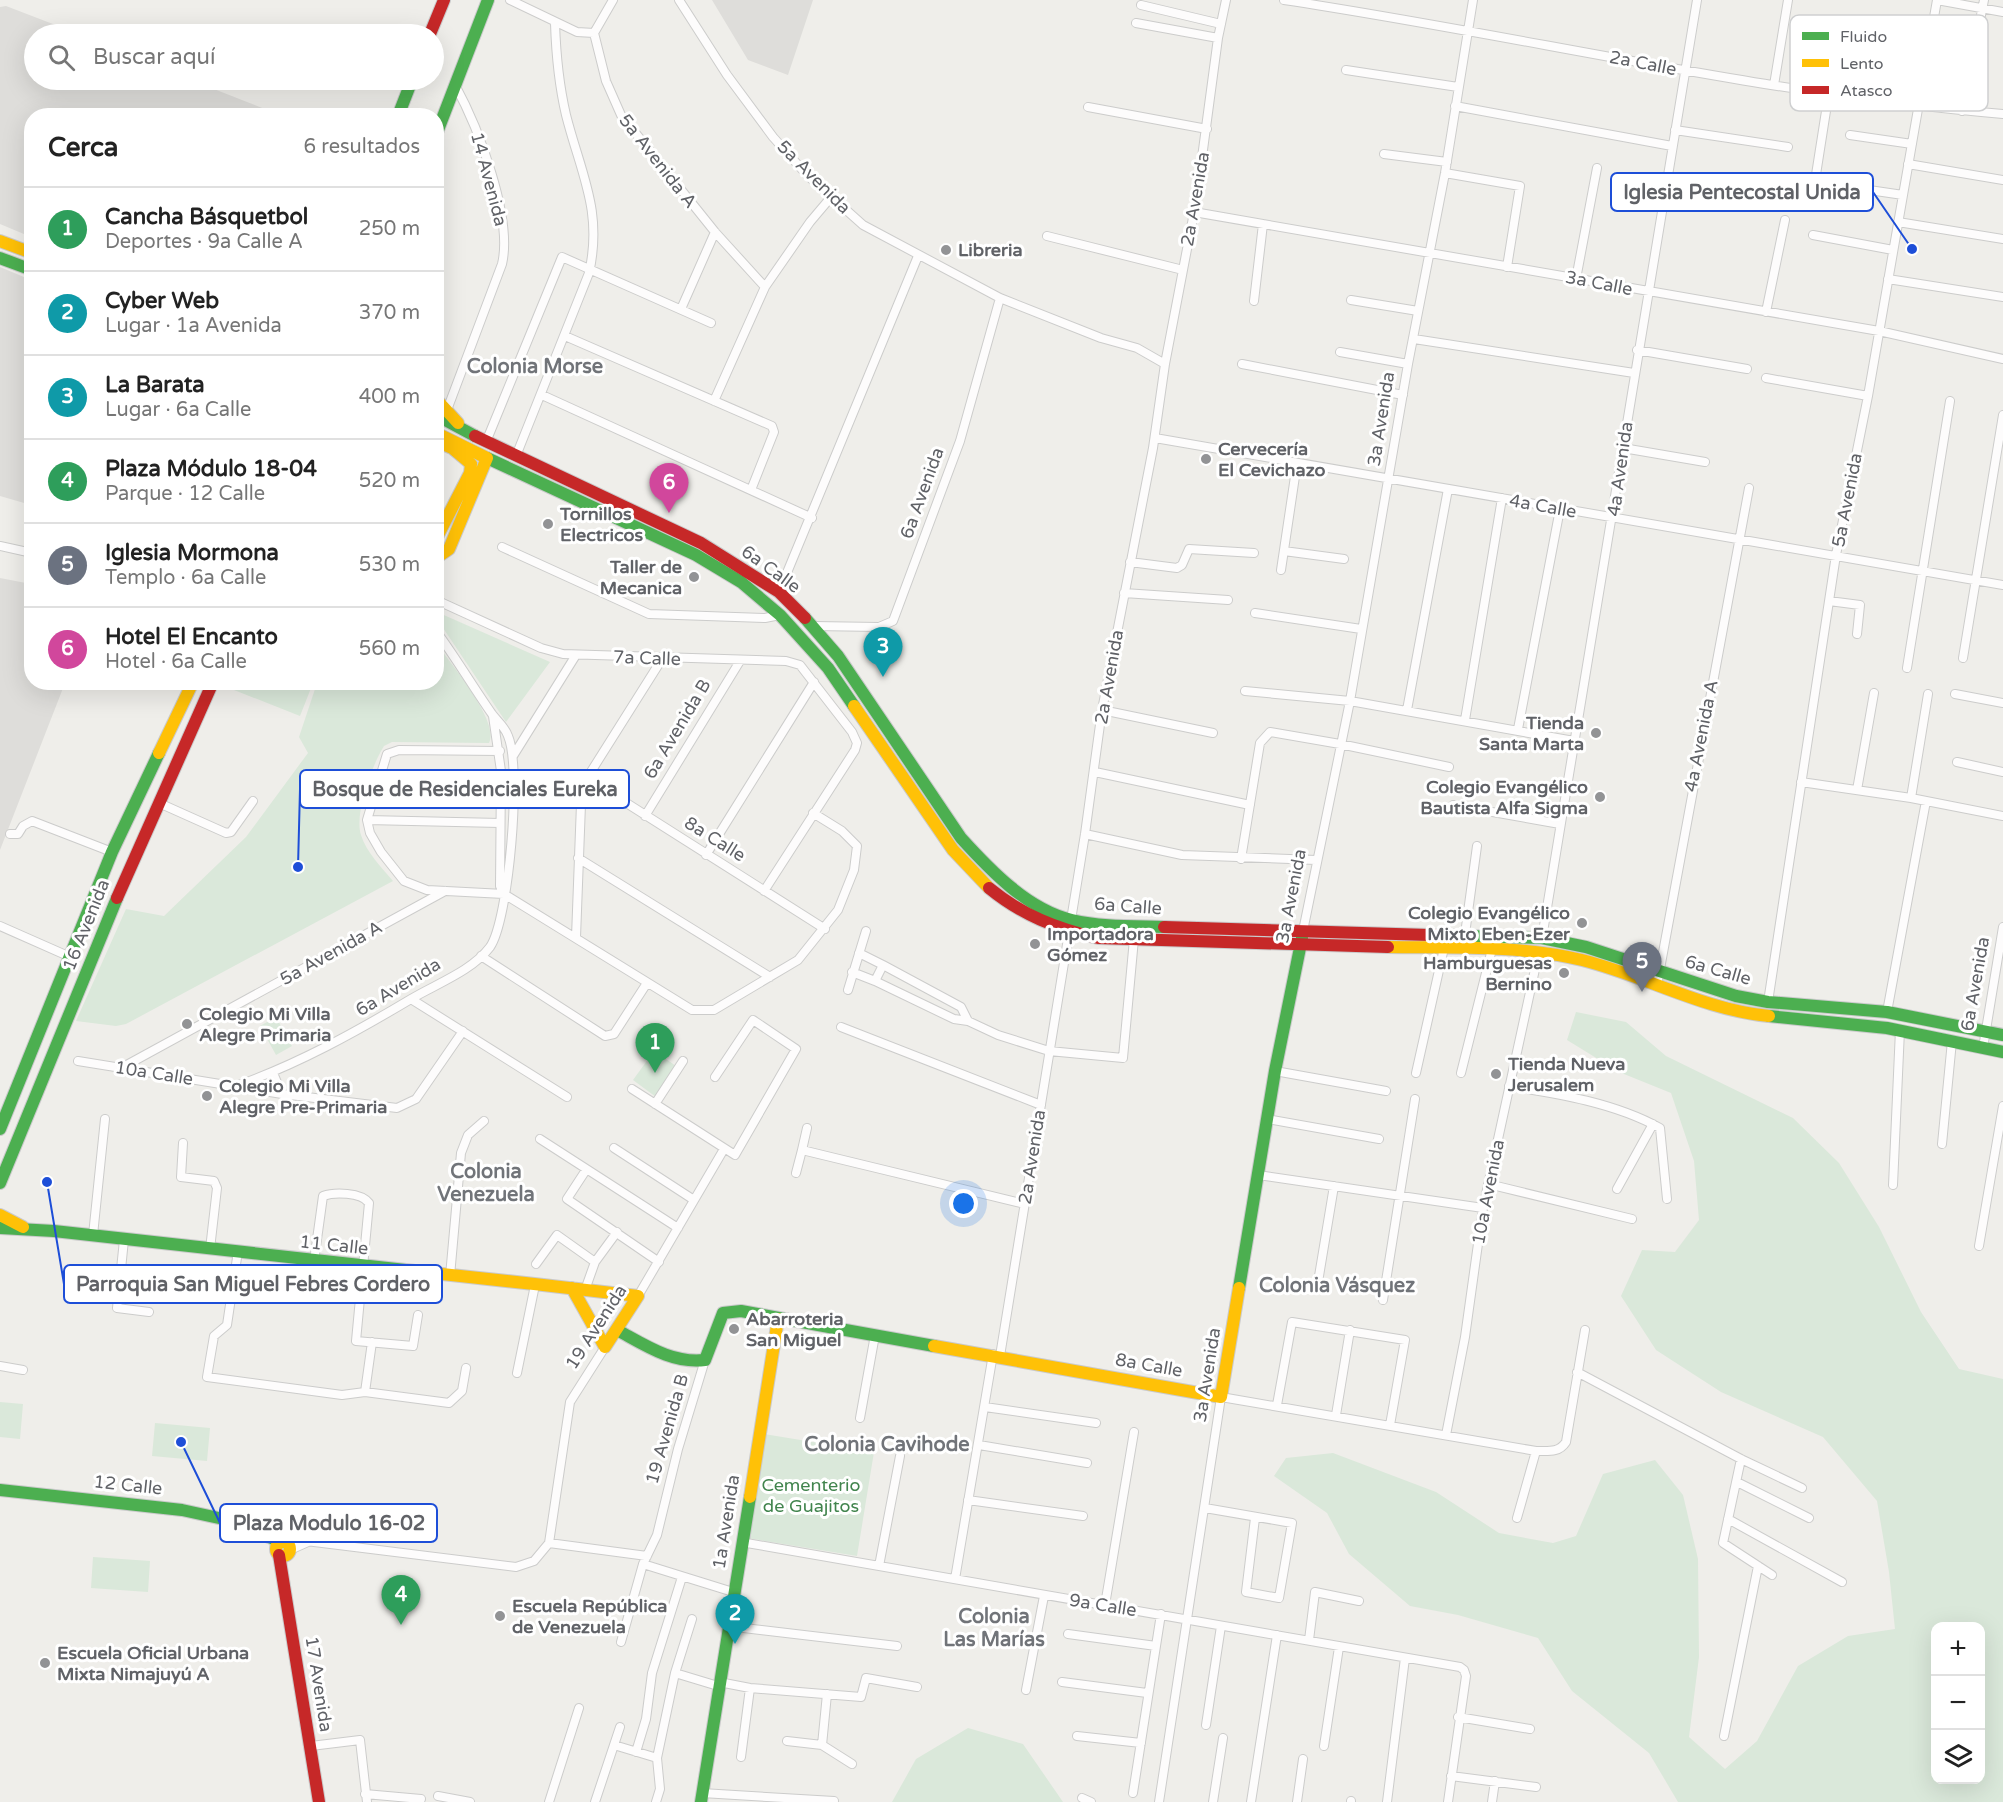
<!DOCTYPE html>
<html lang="es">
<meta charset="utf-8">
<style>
:root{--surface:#fff;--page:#f6f6f6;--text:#222;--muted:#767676;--line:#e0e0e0;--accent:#929395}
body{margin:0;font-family:"Varela Round",sans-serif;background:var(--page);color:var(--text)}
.controls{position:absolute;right:18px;bottom:18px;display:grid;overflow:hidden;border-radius:12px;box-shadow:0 6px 24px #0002}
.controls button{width:54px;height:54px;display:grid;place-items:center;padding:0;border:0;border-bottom:2px solid var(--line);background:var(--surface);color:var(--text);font:30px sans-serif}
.you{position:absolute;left:964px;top:1204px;width:21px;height:21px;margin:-15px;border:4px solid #fff;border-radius:50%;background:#1a73e8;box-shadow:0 0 0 9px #1a73e833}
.badge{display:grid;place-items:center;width:39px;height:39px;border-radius:50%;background:var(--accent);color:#fff;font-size:20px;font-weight:700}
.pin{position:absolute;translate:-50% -50px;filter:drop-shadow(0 2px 3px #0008)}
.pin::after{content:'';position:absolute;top:32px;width:21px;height:18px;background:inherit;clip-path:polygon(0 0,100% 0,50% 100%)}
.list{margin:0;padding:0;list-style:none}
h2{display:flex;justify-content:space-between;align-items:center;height:78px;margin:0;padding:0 24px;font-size:26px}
h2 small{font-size:20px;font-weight:400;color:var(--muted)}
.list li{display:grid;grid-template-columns:39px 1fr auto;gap:18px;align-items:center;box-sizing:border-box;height:84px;padding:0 24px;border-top:2px solid var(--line)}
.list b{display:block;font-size:22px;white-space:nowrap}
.list p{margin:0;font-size:20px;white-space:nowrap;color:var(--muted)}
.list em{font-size:20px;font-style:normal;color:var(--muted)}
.icon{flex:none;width:33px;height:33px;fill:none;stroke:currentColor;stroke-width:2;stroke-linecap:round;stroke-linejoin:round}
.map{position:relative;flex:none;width:2003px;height:1802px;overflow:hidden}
.search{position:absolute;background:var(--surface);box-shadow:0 6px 24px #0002;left:24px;top:24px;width:420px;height:66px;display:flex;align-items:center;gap:15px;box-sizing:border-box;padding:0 21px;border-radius:33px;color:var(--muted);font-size:22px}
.panel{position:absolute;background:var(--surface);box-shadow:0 6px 24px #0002;left:24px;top:108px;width:420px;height:582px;border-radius:24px}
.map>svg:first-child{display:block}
</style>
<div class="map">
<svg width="2003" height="1802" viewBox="0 0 2003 1802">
<rect width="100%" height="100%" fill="#efeeea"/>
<!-- industrial -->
<path fill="#deddda" d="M712,0H813L788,75L748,60Z
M6,6L79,34H34V80H191L280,115L32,116L31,237L0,224V7Z
M0,267L31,280V505L0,496Z
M0,578L31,584L32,682L65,683L0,850Z"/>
<!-- green -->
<path fill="#dae8da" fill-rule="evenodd" d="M437,612L550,662L506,722L437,619Z
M437,644C450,663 500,721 489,743L392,742L384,746C372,765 354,814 361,835C366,852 382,868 393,881L126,1024L116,1026L76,1021L126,909L164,916L246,837L308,753L299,737L317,683L436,682Z
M225,683V682L313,683L300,716L224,686Z
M1576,1012L1626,1022L1666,1056L1793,1118L1839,1163L1879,1227L1921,1312L1959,1369L2003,1379V1802H1678L1649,1753L1572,1691L1538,1638L1458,1615L1410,1606L1349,1554L1327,1513L1274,1476L1286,1458L1333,1453L1436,1492L1499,1533L1553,1543L1576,1536L1603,1474L1655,1460L1683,1495L1698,1559L1699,1657L1689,1737L1725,1769L1757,1741L1798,1666L1848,1636L1895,1629L1889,1572L1877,1501L1823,1437L1721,1392L1656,1350L1621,1296L1642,1250L1675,1252L1699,1220L1694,1161L1671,1093L1619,1072L1567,1040ZM1936,1626H1980V1780H1936Z
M276,1017L292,1046L276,1055L260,1026Z
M654,1051L676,1066L656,1097L633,1080Z
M0,1402L23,1404L20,1439L0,1437Z
M155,1423L210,1428L207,1461L152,1456Z
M764,1434L874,1452L857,1556L747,1538Z
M93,1557L150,1561L148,1592L91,1588Z
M968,1728L1023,1744L1063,1802H892L916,1759Z"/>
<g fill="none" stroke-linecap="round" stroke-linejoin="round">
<!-- street casing -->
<g stroke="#cccccb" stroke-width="10">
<path id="street" d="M510,0L577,32L594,33
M679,0L727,75L773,137L807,175L863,225L1000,298L1101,338L1137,348L1165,364
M1284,0C1524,36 1761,94 2003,114
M1937,0L2003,12
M1141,5L1221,24
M1136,23L1218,38
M594,33L606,81L621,115L715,232L765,287
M594,33L613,0
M1822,36L1928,51
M1346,70L1458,87
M1774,85L1788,0
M1455,106L1672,146
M1088,107L1207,129
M1962,111L1984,0
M1675,130L1788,147
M1850,135L1912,144
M1384,154L1447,162
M1908,164L2003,180
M1445,173L1520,186L1507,267
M1842,186L1903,195
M1812,200L1829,92
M1194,212L1879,331L2003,359
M1898,222L2003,239
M1813,235L1893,250
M1047,236L1183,270
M1576,279L1597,168
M1888,279L2003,297
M1351,300L1418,311
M1254,301L1263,224
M681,309L715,232
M1766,312L1785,220
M565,336L772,426L774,432L751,490
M1414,339L1634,373
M1637,350L1747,369
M1340,352L1408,364
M1242,364L1403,395
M1766,378L1868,396
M542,395L812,518
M714,401L765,287L810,222L832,196
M447,410L502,264C513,217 478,127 455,85
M1155,438L2003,585
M486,442L562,257L711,323
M1623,448L1705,462
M516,456L589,273C603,211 581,174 566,115C559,85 556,54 555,23
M0,546L32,553
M502,547L649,614L765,618L780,615
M1284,551L1344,559
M1130,562L1177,568L1182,565L1189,549L1254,553
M1281,570L1297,463
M779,592L918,256
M1124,593L1228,600
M436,600L541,648L563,654L786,661L800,665L852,732L857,743L855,750L764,891
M1829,601L1860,605L1857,634
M1255,613L1361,629
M814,626L879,627L893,621L960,441L1000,298
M1963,658L2003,415
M1907,668L1950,401
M1245,691L1350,701L1574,741
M1955,694L2003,703
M1102,710L1213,733
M1407,710L1448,489
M493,716L501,771L500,886L504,894
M1465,720L1502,498
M1518,729L1560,509
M500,751L399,750L387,754L367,820L370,833L381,852L404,881L427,890L504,894L692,1010H714L798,960L838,910L854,870L857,846L842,831L813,813
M513,756L576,655
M1957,762L2003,772
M1095,772L1250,805
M587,778L825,929
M1801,782L1911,798L2003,816
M1857,790L1874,693
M1911,798L1928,694
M159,803L226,833L231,832L253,801
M1453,805L1560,824
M645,816L740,661
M367,820L500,823
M10,834H18L23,826L32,821L112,852
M1085,834L1182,855L1316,860
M706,855L814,682
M578,858L770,977
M1241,859L1260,743L1270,732L1340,744L1449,767
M0,926L68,956
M1303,931L1350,701L1408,364L1445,173L1473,0
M1465,934L1477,846
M576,937L581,804L587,778L662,659
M1542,938L1697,0
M859,953L883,965
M481,956L605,1036L614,1034L647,983
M852,972L875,981
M1657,985L1749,488
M848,990L866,931
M411,999L567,1097
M1768,1002L1836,555L1868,396L1937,0
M1887,1012L1926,801
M968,1021L954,1019L875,981L883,965L961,1007L968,1021L998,1035L1049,1051L1123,1058L1134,939
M841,1027L1041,1105
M1983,1048L2003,927
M78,1061L282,1094L397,1108L416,1099L463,1031
M123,1067L445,891
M1275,1071L1386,1091
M273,1073L282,1094
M1416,1073L1444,948
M1461,1073L1492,949
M236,1086C298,1064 354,1033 411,999C436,984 472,971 490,947C509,920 522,767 508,736C505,727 498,722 492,714C473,687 456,658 436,631
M1509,1086C1559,1094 1615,1103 1660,1128L1667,1199
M632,1089L735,1155L796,1049L753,1020L715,1077
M655,1104L683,1061
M1267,1119L1379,1139
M807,1128L802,1150L1025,1204
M540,1139L678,1228
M183,1143L181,1177L214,1181L217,1188L210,1249
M1942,1144L1952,1041
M614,1148L694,1200
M586,1170L567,1199L659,1262
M796,1173L802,1150
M1258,1175L1483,1208
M1488,1184L1632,1219
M1893,1185L1900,1030
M1617,1189L1653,1124
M93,1235L105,1119
M124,1240L117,1308L149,1312
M1979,1246L2003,1106
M238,1251L227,1325L214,1336L207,1377L342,1395L365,1392L449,1403L462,1391L466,1368
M314,1261L323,1196C334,1192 361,1192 369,1203L356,1341L413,1346L418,1315
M595,1262L617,1232
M536,1264L557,1235L595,1262L585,1290
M450,1276L461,1153L468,1135L484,1121
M1317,1288L1334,1186
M638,1296L724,1149
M1383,1300L1415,1099
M1000,1356L1085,834L1102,710L1153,448L1165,364L1196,202L1218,38L1226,0
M0,1366L23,1370
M1577,1372L1741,1459L1802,1488
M517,1373L535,1285
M365,1392L372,1342
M1277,1405L1292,1322L1405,1340L1390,1425
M985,1407L1096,1423
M1336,1415L1350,1330
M860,1418L875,1335
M1446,1435L1465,1337L1483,1208L1539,951
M979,1445L1087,1463
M1741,1459L1723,1543L1772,1575
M1737,1482L1809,1518
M968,1500L1083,1516
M1205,1508L1292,1523L1279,1598L1246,1592L1255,1518
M1517,1518L1536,1451
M1728,1519L1842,1582
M286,1542L298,1540L516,1567L534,1561L549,1543L570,1402L605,1347
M741,1542L1460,1667L1464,1670L1466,1676L1448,1802
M549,1543L647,1556
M290,1550L308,1542
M643,1564L733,1592
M879,1566L900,1456
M955,1579L993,1354
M1105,1605L1134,1432
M692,1619L675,1673L718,1686
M727,1626L897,1646
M1068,1634L1156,1646
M1309,1640L1315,1592L1359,1601
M621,1642L643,1564L657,1535L678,1449L705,1360
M719,1682L750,1688L861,1697L866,1678L917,1687
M1062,1682L1147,1693
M1026,1690L1044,1596
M1458,1717L1530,1729
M1206,1725L1221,1626
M1077,1736L1141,1743
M1724,1736L1758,1566
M787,1741L822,1745L852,1764
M614,1745L657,1758
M822,1745L827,1694
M311,1746L360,1740L367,1802
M1324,1746L1339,1647
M636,1752L646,1719L652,1673L682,1577
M741,1757L750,1688
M1451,1776L1536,1787
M702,1793L834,1801
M1133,1793L1161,1614
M365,1794L421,1799
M438,1796L470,1802
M1082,1798L1091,1802
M549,1802L579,1708
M595,1802L620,1727
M656,1802L660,1789L657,1758L675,1673
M1159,1802L1221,1397L1536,1451C1548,1451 1559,1453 1566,1442L1585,1330
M1213,1802L1223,1738
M1251,1802L1277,1635
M1297,1802L1303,1759
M1351,1802V1801
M1387,1802L1405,1658
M1492,1802L1495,1781"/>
</g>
<!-- fast casing -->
<g stroke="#cacacb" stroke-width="14">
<path id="fast" d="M398,116L412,80
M436,135L488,0
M0,258L32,270
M436,415L475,436
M487,458L696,555L741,582L780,615L828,668L854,706
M805,618L838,656L961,838C990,870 1028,910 1072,920C1101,927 1134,926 1164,927
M1463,936L1542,938L1586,947L1736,996L1768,1002L1887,1012L2003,1035
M1769,1016L1887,1028L2003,1052
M0,1129L112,852L159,753
M0,1183L117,898
M0,1228L54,1231L433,1273
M1239,1288L1275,1071L1302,938
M617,1330C645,1345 672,1364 705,1360L723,1313L741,1311L934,1346
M0,1490L182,1510L228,1520L281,1542
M701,1802L750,1497"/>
</g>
<!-- slow casing -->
<g stroke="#cacacb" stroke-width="14">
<path id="slow" d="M0,241L32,253
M436,399L458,423
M436,433L487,458
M436,441L452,448L471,464L470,473L436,539
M436,558L449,549L487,458
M854,706L953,850L989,888
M159,753L193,682
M1388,947C1452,948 1519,945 1582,960C1646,976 1704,1010 1769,1016
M0,1215L23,1227
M433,1273C501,1280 570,1288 638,1296L605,1347L572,1288
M934,1346L1221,1397L1239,1288
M750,1497L778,1319
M276 1549a7 7 0 1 1 14 0a7 7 0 1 1-14 0Z"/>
</g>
<!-- jam casing -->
<g stroke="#cacacb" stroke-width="14">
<path id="jam" d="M430,34L444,0
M475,436L701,543L779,592L805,618
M989,888C1022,915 1057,929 1098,938L1388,947
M117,898L213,682
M1164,927L1463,936
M279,1555L319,1802"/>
</g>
<!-- street -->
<use href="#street" stroke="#fdfcfc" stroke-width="8"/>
<!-- fast -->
<use href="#fast" stroke="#4caf50" stroke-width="12"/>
<!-- slow -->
<use href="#slow" stroke="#ffc107" stroke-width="12"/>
<!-- jam -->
<use href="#jam" stroke="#c62828" stroke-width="12"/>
</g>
<!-- markers -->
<g fill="#929395" stroke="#fff" stroke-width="2">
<circle cx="946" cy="250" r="6"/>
<circle cx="1206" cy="459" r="6"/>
<circle cx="548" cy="524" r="6"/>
<circle cx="694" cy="577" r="6"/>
<circle cx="1596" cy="733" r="6"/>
<circle cx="1600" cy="797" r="6"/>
<circle cx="1582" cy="923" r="6"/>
<circle cx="1035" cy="944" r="6"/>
<circle cx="1564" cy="973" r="6"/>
<circle cx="187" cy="1024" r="6"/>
<circle cx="1496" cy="1074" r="6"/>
<circle cx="207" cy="1096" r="6"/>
<circle cx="734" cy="1329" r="6"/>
<circle cx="500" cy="1616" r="6"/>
<circle cx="45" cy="1663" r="6"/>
</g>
<g text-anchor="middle" stroke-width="6" stroke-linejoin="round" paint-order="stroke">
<!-- street labels -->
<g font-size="18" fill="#606267" stroke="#fff">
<text transform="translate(1643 63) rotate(11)" y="6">2a Calle</text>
<text transform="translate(658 161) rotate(52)" y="6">5a Avenida A</text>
<text transform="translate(814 177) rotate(45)" y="6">5a Avenida</text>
<text transform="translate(489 179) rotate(75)" y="6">14 Avenida</text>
<text transform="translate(1195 199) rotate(-80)" y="6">2a Avenida</text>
<text transform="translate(1599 283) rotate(11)" y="6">3a Calle</text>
<text transform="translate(1381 419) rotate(-81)" y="6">3a Avenida</text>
<text transform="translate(1620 469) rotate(-82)" y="6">4a Avenida</text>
<text transform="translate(922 493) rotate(-70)" y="6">6a Avenida</text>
<text transform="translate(1847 500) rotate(-79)" y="6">5a Avenida</text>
<text transform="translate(1543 506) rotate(10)" y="6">4a Calle</text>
<text transform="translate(771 569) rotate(36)" y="6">6a Calle</text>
<text transform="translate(647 658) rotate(2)" y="6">7a Calle</text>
<text transform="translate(1109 677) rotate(-80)" y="6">2a Avenida</text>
<text transform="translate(677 729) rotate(-59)" y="6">6a Avenida B</text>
<text transform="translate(1701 736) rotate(-79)" y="6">4a Avenida A</text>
<text transform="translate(715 839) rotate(32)" y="6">8a Calle</text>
<text transform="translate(1291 896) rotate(-79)" y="6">3a Avenida</text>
<text transform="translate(1128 906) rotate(4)" y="6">6a Calle</text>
<text transform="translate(86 925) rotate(-68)" y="6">16 Avenida</text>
<text transform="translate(331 953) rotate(-29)" y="6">5a Avenida A</text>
<text transform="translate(1718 970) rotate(16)" y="6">6a Calle</text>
<text transform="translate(1975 984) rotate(-80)" y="6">6a Avenida</text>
<text transform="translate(398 987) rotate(-31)" y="6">6a Avenida</text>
<text transform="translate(154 1073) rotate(9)" y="6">10a Calle</text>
<text transform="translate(1032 1157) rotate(-81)" y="6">2a Avenida</text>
<text transform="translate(1488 1192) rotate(-79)" y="6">10a Avenida</text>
<text transform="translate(334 1245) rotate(6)" y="6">11 Calle</text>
<text transform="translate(596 1327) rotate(-57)" y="6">19 Avenida</text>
<text transform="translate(1149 1365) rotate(10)" y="6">8a Calle</text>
<text transform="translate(1207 1375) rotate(-81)" y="6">3a Avenida</text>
<text transform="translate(667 1429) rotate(-74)" y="6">19 Avenida B</text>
<text transform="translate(128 1485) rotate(6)" y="6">12 Calle</text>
<text transform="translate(726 1522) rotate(-81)" y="6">1a Avenida</text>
<text transform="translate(1103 1605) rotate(9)" y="6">9a Calle</text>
<text transform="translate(319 1684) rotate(81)" y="6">17 Avenida</text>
</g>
<!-- poi labels -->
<g font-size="18" font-weight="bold" fill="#606267" stroke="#fff" text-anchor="start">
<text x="958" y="256">Libreria</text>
<text x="1218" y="455">Cervecería<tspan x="1218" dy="21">El Cevichazo</tspan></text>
<text x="560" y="520">Tornillos<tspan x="560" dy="21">Electricos</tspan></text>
<text x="682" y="573" text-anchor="end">Taller de<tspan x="682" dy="21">Mecanica</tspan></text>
<text x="1584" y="729" text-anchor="end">Tienda<tspan x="1584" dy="21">Santa Marta</tspan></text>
<text x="1588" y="793" text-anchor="end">Colegio Evangélico<tspan x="1588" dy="21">Bautista Alfa Sigma</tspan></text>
<text x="1570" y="919" text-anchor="end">Colegio Evangélico<tspan x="1570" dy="21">Mixto Eben-Ezer</tspan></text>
<text x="1047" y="940">Importadora<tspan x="1047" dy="21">Gómez</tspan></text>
<text x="1552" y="969" text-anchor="end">Hamburguesas<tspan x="1552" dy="21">Bernino</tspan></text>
<text x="199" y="1020">Colegio Mi Villa<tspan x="199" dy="21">Alegre Primaria</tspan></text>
<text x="1508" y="1070">Tienda Nueva<tspan x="1508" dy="21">Jerusalem</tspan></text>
<text x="219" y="1092">Colegio Mi Villa<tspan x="219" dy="21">Alegre Pre-Primaria</tspan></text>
<text x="746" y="1325">Abarroteria<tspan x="746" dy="21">San Miguel</tspan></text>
<text x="512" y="1612">Escuela República<tspan x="512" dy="21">de Venezuela</tspan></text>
<text x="57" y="1659">Escuela Oficial Urbana<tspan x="57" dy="21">Mixta Nimajuyú A</tspan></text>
</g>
<!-- park labels -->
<g font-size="18" fill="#41844d" stroke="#fff">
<text x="811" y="1491">Cementerio<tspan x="811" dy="21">de Guajitos</tspan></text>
</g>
<!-- neighbourhood labels -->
<g font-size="20" font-weight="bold" fill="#717479" stroke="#fff">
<text x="535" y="373">Colonia Morse</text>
<text x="486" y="1178">Colonia<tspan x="486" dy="23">Venezuela</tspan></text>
<text x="1337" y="1292">Colonia Vásquez</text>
<text x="887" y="1451">Colonia Cavihode</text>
<text x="994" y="1623">Colonia<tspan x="994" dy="23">Las Marías</tspan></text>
</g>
</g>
<!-- legend -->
<rect x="1790" y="15" width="198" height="96" rx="9" fill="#fff" stroke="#cfd0d1" stroke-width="1.5"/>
<rect x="1802" y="32" width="27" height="8" fill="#4caf50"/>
<rect x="1802" y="59" width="27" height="8" fill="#ffc107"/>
<rect x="1802" y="86" width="27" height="8" fill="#c62828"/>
<g font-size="16" fill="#606267">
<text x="1840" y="42">Fluido</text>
<text x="1840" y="69">Lento</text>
<text x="1840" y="96">Atasco</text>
</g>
<!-- callouts -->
<path fill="none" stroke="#1d4ed8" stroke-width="2" d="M1912 249L1873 192M298 867L300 789M47 1182L64 1284M181 1442L220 1523"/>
<g fill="#1d4ed8" stroke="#fff" stroke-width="2">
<circle cx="1912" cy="249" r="6"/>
<circle cx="298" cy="867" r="6"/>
<circle cx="47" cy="1182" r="6"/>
<circle cx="181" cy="1442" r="6"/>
</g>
<g fill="#fff" stroke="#1d4ed8" stroke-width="2">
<rect x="1611" y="173" width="262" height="38" rx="6"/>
<rect x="300" y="770" width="329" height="38" rx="6"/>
<rect x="64" y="1265" width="378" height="38" rx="6"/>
<rect x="220" y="1504" width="217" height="38" rx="6"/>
</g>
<g font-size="20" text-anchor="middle" font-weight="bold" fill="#606267">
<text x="1742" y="199">Iglesia Pentecostal Unida</text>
<text x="465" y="796">Bosque de Residenciales Eureka</text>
<text x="253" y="1291">Parroquia San Miguel Febres Cordero</text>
<text x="329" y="1530">Plaza Modulo 16-02</text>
</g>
</svg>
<div class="controls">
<button>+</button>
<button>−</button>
<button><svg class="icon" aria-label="layers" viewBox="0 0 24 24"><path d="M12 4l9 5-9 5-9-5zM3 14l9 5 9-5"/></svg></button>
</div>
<div class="you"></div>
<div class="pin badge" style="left:655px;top:1073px;background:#2e9e5b">1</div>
<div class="pin badge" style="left:735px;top:1644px;background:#0f9aa8">2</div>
<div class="pin badge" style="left:883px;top:677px;background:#0f9aa8">3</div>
<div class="pin badge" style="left:401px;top:1625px;background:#2e9e5b">4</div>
<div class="pin badge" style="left:1642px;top:992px;background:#6b7280">5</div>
<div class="pin badge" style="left:669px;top:513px;background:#d1479c">6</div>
<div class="search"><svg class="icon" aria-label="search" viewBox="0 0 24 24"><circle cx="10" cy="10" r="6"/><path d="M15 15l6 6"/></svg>Buscar aquí</div>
<section class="panel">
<h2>Cerca<small>6 resultados</small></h2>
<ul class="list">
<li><span class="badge" style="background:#2e9e5b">1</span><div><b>Cancha Básquetbol</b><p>Deportes · 9a Calle A</p></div><em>250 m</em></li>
<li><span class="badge" style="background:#0f9aa8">2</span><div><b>Cyber Web</b><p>Lugar · 1a Avenida</p></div><em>370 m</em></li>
<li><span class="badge" style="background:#0f9aa8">3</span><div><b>La Barata</b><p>Lugar · 6a Calle</p></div><em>400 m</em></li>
<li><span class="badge" style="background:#2e9e5b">4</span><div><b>Plaza Módulo 18-04</b><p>Parque · 12 Calle</p></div><em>520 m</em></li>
<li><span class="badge" style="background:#6b7280">5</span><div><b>Iglesia Mormona</b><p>Templo · 6a Calle</p></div><em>530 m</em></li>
<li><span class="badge" style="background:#d1479c">6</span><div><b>Hotel El Encanto</b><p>Hotel · 6a Calle</p></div><em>560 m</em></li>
</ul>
</section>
</div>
